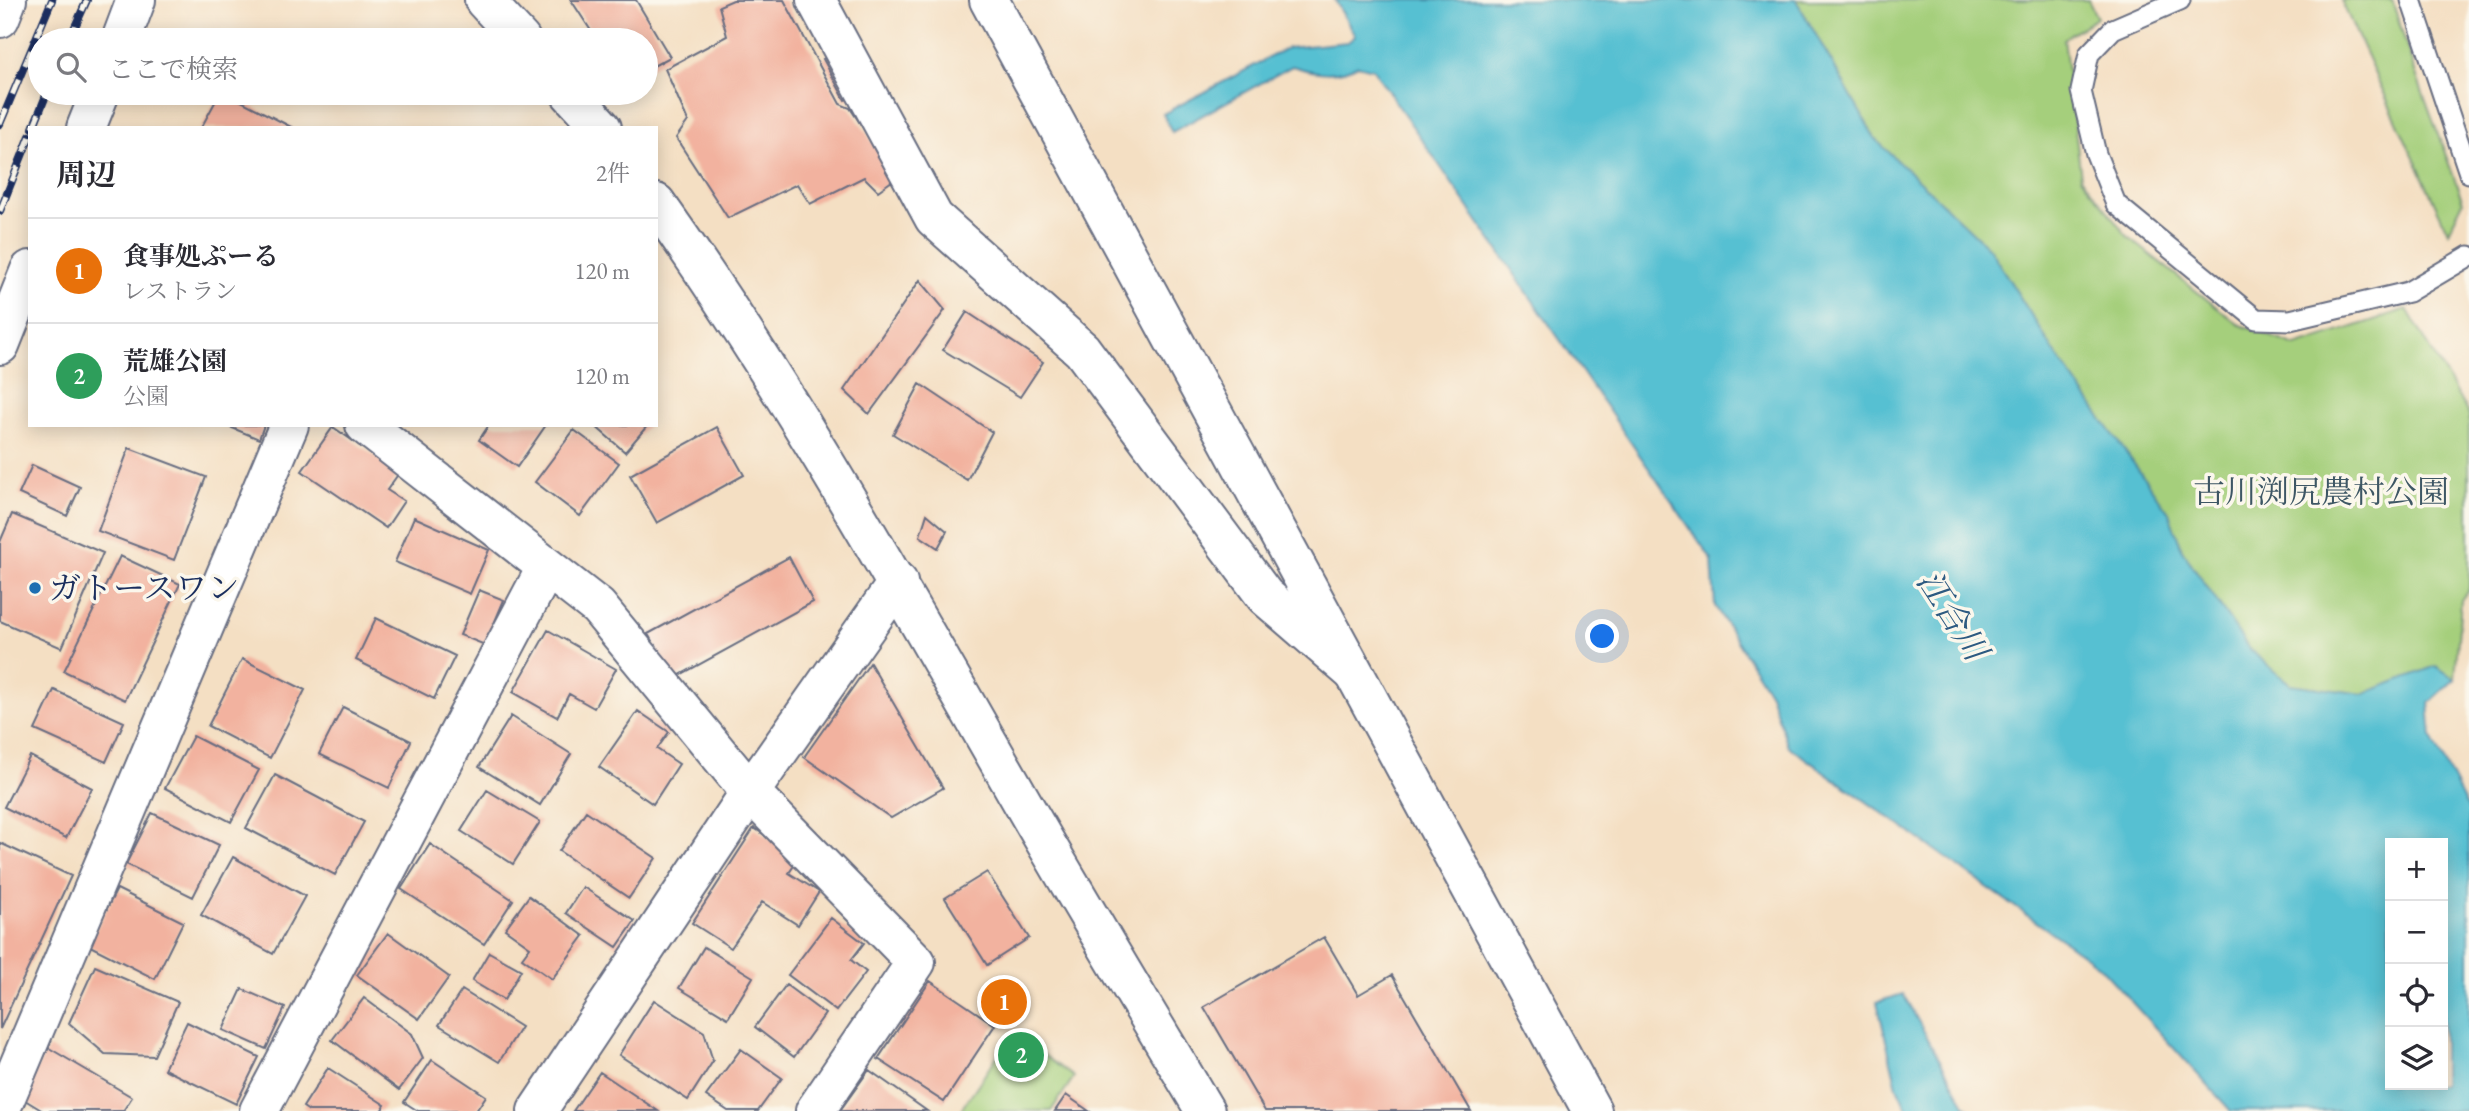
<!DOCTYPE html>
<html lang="ja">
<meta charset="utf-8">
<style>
:root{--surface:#fff;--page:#f2f2f3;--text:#2b2b33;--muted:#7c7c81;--line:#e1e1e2;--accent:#1a73e8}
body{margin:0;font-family:"EB Garamond","Noto Serif JP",serif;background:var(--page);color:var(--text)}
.controls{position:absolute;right:21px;bottom:21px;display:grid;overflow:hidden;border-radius:0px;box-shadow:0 4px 18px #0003}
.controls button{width:63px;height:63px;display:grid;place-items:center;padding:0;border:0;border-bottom:2px solid var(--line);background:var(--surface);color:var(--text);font:35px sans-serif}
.you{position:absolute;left:1603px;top:637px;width:24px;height:24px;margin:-18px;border:5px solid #fff;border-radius:50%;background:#1a73e8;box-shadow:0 0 0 10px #1a73e833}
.badge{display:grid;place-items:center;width:46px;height:46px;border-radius:50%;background:var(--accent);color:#fff;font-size:23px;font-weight:700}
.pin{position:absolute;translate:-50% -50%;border:4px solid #fff;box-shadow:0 2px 7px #0006}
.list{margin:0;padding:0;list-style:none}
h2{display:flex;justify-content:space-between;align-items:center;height:91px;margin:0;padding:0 28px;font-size:30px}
h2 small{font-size:23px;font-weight:400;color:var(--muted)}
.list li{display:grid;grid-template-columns:46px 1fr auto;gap:21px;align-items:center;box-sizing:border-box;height:105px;padding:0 28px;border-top:2px solid var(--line)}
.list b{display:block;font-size:26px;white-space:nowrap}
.list p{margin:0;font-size:23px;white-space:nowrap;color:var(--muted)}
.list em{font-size:23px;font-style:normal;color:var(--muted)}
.icon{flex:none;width:38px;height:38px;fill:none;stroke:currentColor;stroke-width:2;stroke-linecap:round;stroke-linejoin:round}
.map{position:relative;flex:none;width:2469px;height:1111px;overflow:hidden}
.search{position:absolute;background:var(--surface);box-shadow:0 4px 18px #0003;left:28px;top:28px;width:630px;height:77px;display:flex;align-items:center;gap:18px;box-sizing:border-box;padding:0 24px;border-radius:38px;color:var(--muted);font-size:26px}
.panel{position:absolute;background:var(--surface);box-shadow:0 4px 18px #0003;left:28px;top:126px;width:630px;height:301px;border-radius:0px}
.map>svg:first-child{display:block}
</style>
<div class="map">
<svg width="2469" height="1111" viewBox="0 0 2469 1111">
<rect width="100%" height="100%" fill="#fbf7ec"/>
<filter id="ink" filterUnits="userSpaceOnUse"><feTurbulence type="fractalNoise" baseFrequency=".0143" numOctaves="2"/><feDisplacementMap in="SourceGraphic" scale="14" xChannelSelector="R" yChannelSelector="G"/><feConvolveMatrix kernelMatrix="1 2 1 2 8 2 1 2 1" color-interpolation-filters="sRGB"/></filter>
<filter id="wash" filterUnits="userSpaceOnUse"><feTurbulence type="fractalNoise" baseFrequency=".00686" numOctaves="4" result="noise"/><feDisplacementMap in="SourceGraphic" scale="28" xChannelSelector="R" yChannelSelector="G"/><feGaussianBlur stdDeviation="1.57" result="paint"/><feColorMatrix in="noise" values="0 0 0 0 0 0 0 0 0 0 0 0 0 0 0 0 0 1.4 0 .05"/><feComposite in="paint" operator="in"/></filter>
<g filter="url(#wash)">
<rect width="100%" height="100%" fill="#f4dfc3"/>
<!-- green -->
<path fill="#a5cf7b" stroke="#607f6c" stroke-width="2" d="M1796,0H2088L2097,18L2064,39L2081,177L2128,237L2238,324L2296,346L2407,309L2469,415V589L2461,600L2455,679L2436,666L2363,694L2290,684L2249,649L2182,550L2169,513L2057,356L1989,248L1876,140Z
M2341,0H2392L2413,66L2463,202L2448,232Z
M1013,1033L1074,1077L1051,1111H960Z"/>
<!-- water -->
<path fill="#56c0d2" stroke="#387898" stroke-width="2" fill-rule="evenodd" d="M1335,0H1796L1876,140L1989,248L2057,356L2169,513L2182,550L2249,649L2290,684L2363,694L2436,666L2455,679L2429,703L2432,738L2469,811V1111H2231L2099,966L1788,746L1770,694L1715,606L1712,560L1373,69L1358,65C1336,77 1315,73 1292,66L1172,132L1163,114L1287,48L1348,42L1355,36ZM2390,843H2443V1085H2390Z
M1903,994L1965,1105L1971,1111H1908L1897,1087L1877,1002Z"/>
<g id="blocks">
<!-- building -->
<path fill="#f2b29f" d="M571,0H636L670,57L646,70V40H597Z
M733,0H784L840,104L850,108L896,178L878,191L864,177L810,204L797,184L728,218L676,138L688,121L665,69L727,36L719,6Z
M838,52L861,93L845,100L823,59Z
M220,93H226L293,128H201Z
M920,280L945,310L869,414L844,390Z
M967,312L1043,362L1020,397L943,350Z
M920,384L992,432L967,480L893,434Z
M225,425H264L259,439Z
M489,425H546L517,467L479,440Z
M594,425H648L625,452Z
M333,427L399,473L387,490L404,501L386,528L302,471Z
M717,427L744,475L657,523L630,475Z
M574,430L619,463L580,516L535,482Z
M129,448L206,477L174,560L98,531Z
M32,465L80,487L67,516L19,494Z
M12,514L103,553L62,648L0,621V542Z
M927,514L947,531L938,548L920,536Z
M414,517L489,550L470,594L395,562Z
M120,556L180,584L125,700L64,671Z
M789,557L813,602L673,679L648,634Z
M479,590L504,600L485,645L460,635Z
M376,618L455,656L434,699L356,660Z
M548,630L616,669L594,708L569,694L557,717L513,692Z
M242,659L305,690L270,758L208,726Z
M870,663L943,788L891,818L804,757Z
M54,690L124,722L106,762L35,730Z
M343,707L411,741L389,788L319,754Z
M638,711L669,732L657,749L679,764L653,804L599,767Z
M511,716L571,754L540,805L479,767Z
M193,736L259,770L231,822L165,788Z
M30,756L92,788L66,838L4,807Z
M275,775L364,822L335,875L246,828Z
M487,790L540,822L513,864L461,831Z
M586,811L656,858L629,898L559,851Z
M152,813L219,845L193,897L126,864Z
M754,828L799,858L789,873L819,892L798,925L762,902L731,948L692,923Z
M0,843L71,876L0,1029Z
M430,844L513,900L484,944L401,889Z
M233,857L305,896L273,954L201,915Z
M987,872L1029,938L987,965L945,898Z
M583,887L635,921L617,947L566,913Z
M117,889L183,922L155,979L88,945Z
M529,896L584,936L552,979L522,958L530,947L505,929Z
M831,918L864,943L851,960L866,972L836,1011L788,975Z
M388,933L449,977L419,1019L357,975Z
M1324,937L1358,995L1392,975L1471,1111H1265L1204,1007Z
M704,947L753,977L728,1018L679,988Z
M489,952L521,970L504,1000L472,981Z
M95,966L178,1002L154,1056L105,1054L69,1023Z
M930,981L995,1025L944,1102L878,1059Z
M786,985L825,1014L794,1057L755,1027Z
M242,989L285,1008L266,1049L223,1030Z
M462,990L521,1027L499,1062L439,1025Z
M364,998L412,1034L423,1058L399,1090L332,1040Z
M654,1000L704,1032L713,1061L688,1100L619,1055Z
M187,1022L259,1057L236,1104L164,1069Z
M49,1048L132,1097L123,1111H43L20,1097Z
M741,1049L782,1078L758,1111H728L706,1096Z
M432,1060L486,1096L476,1111H418L404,1102Z
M328,1068L385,1105L381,1111H309L303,1107Z
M869,1070L927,1111H844L841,1109Z
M600,1072L658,1111H573Z
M1066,1095L1089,1111H1055Z"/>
</g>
</g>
<g filter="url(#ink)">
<use href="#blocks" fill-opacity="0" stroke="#676d81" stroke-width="2"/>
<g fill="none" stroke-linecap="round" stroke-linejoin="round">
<!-- service casing -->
<g stroke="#676d81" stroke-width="23">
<path id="service" d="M2180,0L2113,29L2089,54L2081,91L2096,154L2116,204L2256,319L2290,320L2408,292L2469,256
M2411,0L2469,173"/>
</g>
<!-- minor casing -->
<g stroke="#676d81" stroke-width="42">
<path id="minor" d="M816,0L934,218L1082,350L1265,596L1353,672
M0,18L7,0
M365,425L598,607L750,792L537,1111
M0,1111L289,425
M259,1111L546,568
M815,1111L916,962L750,792L898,582"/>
</g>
<!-- tertiary casing -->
<g stroke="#676d81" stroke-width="42">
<path id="tertiary" d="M484,0L521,40
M989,0L1592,1111
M121,40L136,0
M570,93L602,128
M86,128L100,93
M656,203C787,387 897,584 1010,781C1073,892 1140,1001 1205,1111
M0,345L30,270"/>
</g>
<!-- service -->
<use href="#service" stroke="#fff" stroke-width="19"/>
<!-- minor -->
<use href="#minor" stroke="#fff" stroke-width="38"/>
<!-- tertiary -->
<use href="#tertiary" stroke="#fff" stroke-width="38"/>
<!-- rail casing -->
<g stroke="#1b2f5e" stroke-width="8">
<path id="rail" d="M69,40L87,0
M0,124L52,0
M33,128L47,93
M0,211L30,136"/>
</g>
<!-- rail -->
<use href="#rail" stroke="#fbf7ec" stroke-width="5" stroke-dasharray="16" stroke-linecap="butt"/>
</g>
</g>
<!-- markers -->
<circle fill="#1f6fb2" stroke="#fbf7ec" stroke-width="2.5" cx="35" cy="588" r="7"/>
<g text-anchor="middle" stroke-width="7" stroke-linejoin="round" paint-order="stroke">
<!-- park labels -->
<g font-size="32" fill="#3e5765" stroke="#fbf7ec">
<text x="2321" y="503">古川渕尻農村公園</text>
</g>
<!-- poi labels -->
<g font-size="32" fill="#1b2f5e" stroke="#fbf7ec" text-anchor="start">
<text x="49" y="599">ガトースワン</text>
</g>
<!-- water labels -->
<g font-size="33" font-style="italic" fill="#2d5a81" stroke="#fbf7ec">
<text transform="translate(1953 615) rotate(57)" y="12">江合川</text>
</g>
</g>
</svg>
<div class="controls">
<button>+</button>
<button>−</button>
<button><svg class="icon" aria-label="locate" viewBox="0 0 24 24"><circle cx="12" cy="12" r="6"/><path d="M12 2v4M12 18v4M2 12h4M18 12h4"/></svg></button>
<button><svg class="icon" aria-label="layers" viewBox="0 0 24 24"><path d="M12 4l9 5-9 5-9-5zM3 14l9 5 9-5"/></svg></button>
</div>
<div class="you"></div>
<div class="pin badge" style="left:1004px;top:1002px;background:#e8710a">1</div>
<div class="pin badge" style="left:1021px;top:1055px;background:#2e9e5b">2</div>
<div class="search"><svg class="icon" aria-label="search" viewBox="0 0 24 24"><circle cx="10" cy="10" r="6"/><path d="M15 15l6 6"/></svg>ここで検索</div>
<section class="panel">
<h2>周辺<small>2件</small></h2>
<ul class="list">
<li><span class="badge" style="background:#e8710a">1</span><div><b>食事処ぷーる</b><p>レストラン</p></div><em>120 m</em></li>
<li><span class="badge" style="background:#2e9e5b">2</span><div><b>荒雄公園</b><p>公園</p></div><em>120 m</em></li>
</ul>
</section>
</div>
